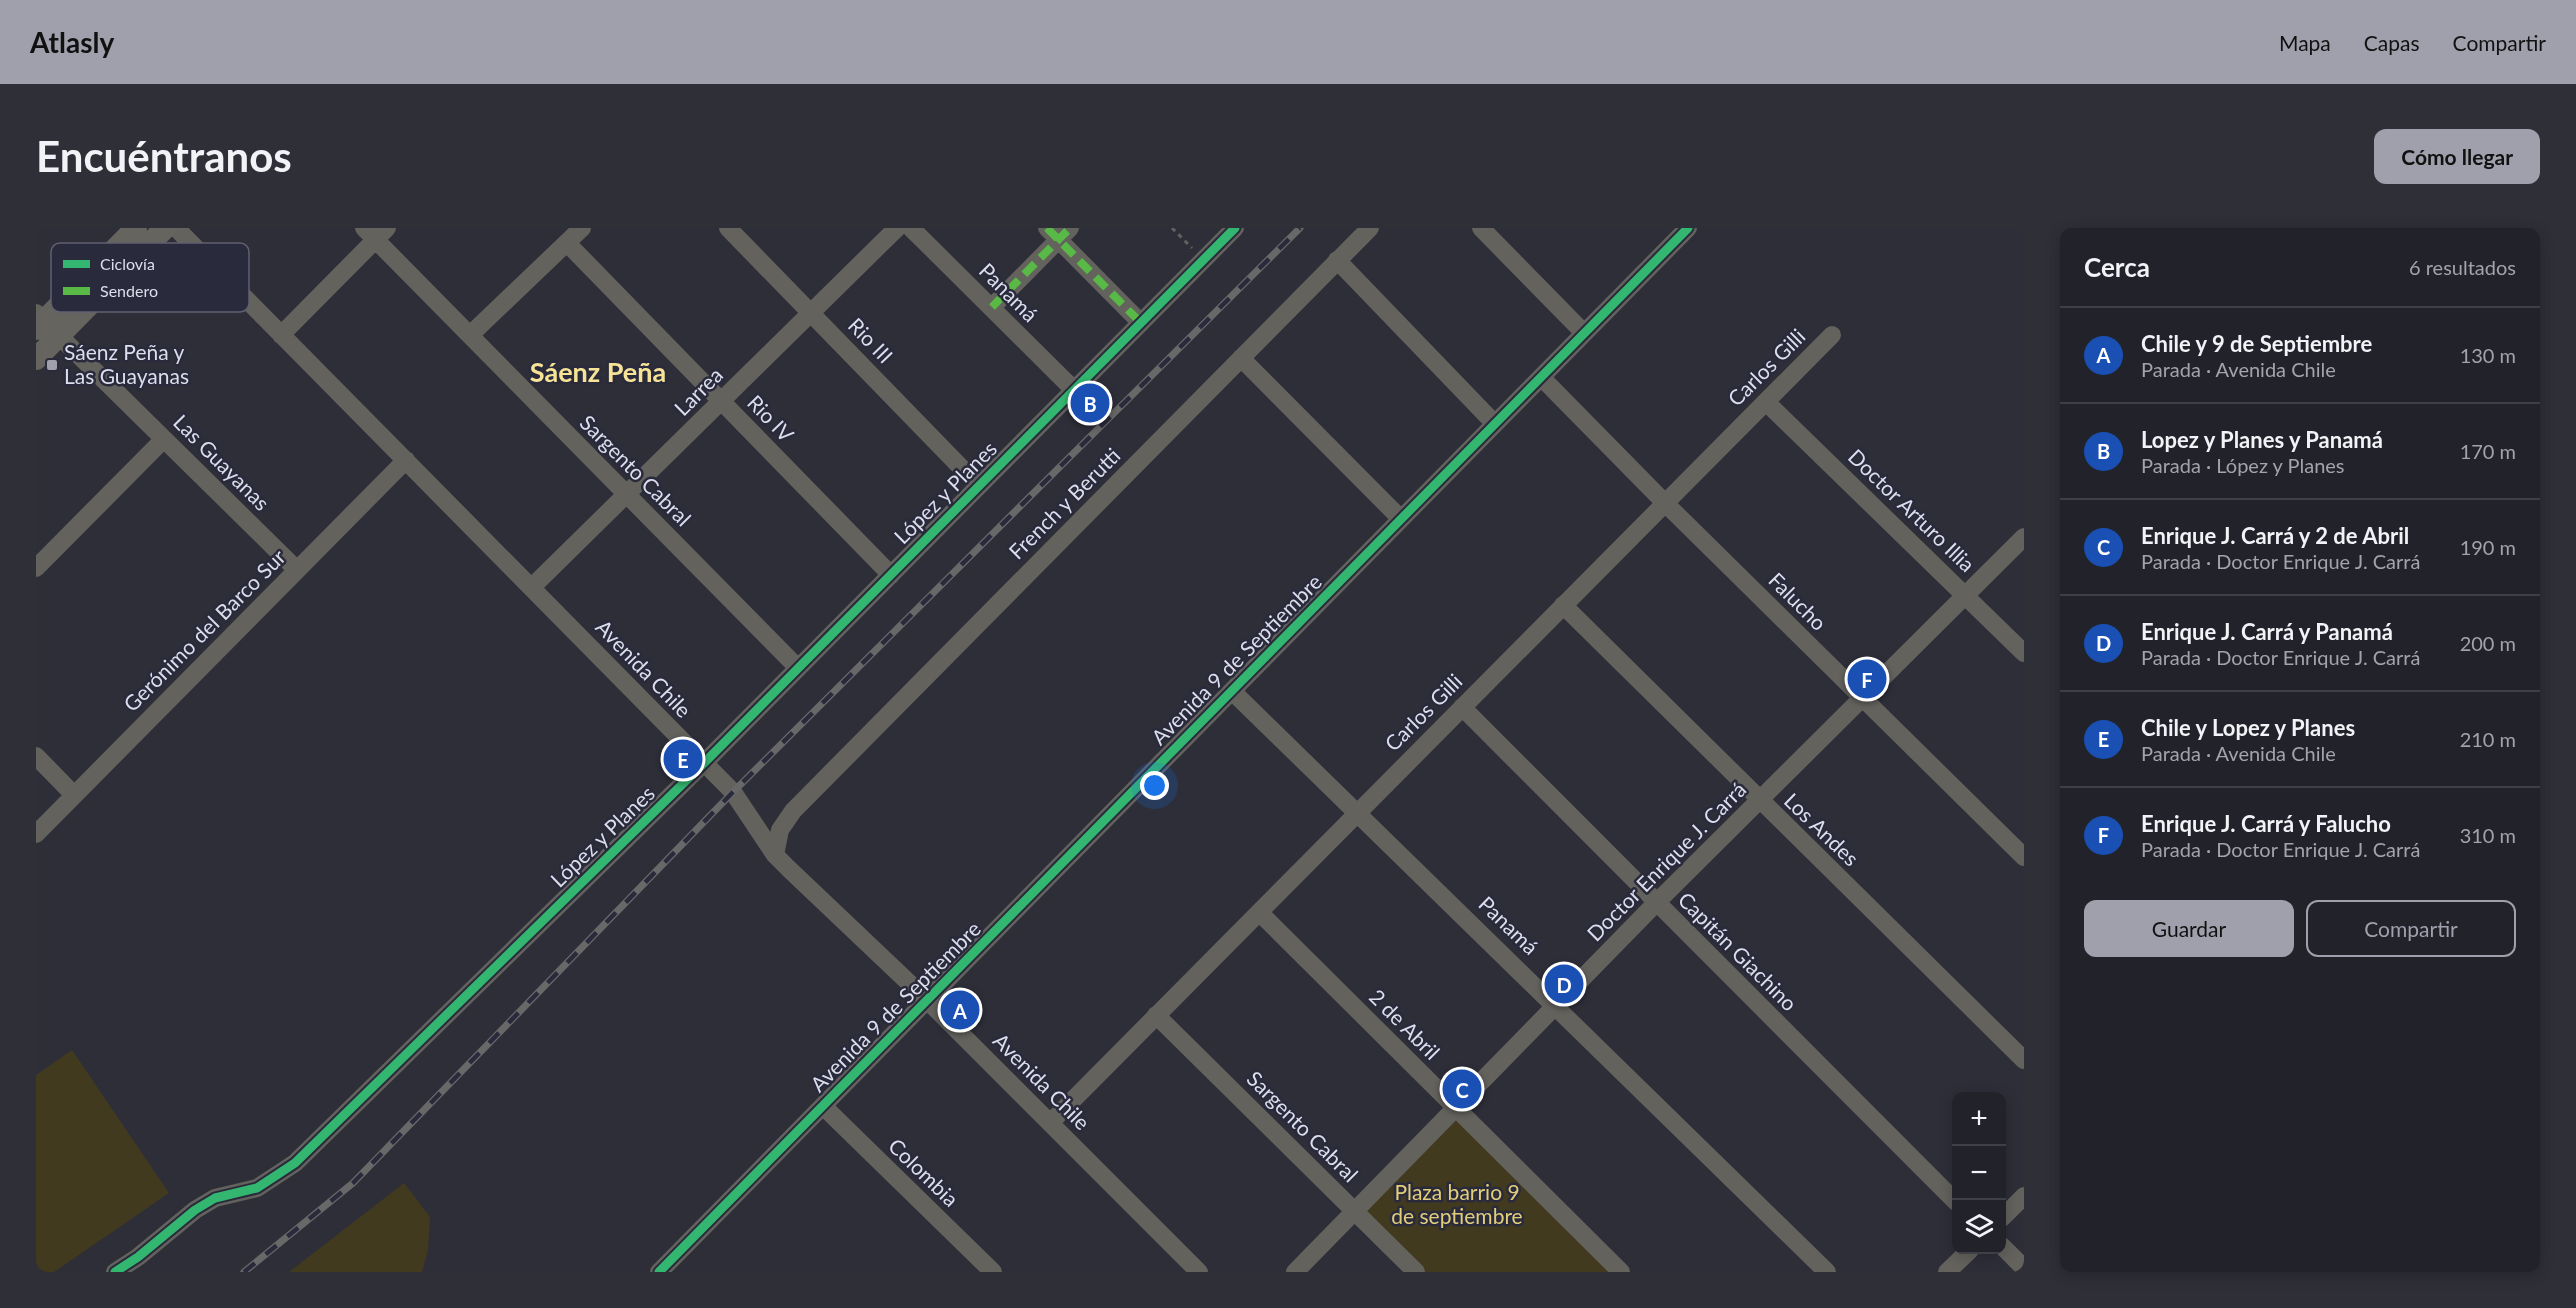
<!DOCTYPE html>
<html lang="es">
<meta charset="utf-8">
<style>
:root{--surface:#22222b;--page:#2e2f37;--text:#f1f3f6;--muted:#a2a4a9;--line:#3f3f47;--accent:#a0a0ad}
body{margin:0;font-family:Lato,sans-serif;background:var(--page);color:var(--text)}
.controls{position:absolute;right:18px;bottom:18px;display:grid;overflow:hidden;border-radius:12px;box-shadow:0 3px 15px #0003}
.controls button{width:54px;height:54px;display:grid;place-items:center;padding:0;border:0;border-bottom:2px solid var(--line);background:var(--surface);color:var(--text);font:30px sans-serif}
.you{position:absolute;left:1119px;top:558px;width:21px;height:21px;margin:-15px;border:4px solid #fff;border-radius:50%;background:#1a73e8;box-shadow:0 0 0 9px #1a73e833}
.badge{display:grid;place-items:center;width:39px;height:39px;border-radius:50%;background:var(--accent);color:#fff;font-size:20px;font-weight:700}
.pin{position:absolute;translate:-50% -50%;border:3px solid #fff;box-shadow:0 2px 6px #0006}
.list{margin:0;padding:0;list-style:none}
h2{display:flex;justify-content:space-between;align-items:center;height:78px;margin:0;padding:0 24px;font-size:26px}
h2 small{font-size:20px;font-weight:400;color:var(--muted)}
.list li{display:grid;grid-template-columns:39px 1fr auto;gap:18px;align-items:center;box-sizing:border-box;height:96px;padding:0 24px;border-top:2px solid var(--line)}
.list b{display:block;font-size:22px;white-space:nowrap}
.list p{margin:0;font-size:20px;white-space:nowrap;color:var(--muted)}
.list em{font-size:20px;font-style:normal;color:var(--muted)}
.actions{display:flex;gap:12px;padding:18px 24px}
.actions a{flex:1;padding:14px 0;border:2px solid var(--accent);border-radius:12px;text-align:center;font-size:21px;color:var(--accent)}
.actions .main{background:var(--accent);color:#111}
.icon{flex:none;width:33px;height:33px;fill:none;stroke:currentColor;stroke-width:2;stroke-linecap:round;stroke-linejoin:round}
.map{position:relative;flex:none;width:1988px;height:1044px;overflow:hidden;border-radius:12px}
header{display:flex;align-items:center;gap:36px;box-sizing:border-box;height:84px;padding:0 30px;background:var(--accent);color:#111}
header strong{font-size:28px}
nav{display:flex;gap:33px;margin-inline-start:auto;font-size:21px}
.intro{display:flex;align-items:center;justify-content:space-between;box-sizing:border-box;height:144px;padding:0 36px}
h1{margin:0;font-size:42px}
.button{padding:15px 27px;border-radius:12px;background:var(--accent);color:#111;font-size:21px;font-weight:700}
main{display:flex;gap:36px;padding:0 36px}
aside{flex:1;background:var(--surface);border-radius:12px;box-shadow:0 3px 15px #0003}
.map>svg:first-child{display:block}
</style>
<header>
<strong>Atlasly</strong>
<nav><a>Mapa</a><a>Capas</a><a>Compartir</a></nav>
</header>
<div class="intro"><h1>Encuéntranos</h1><a class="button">Cómo llegar</a></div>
<main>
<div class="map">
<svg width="1988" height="1044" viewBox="0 0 1988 1044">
<rect width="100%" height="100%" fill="#2e2e39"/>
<!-- green -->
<path fill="#413a1f" d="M36,822L133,965L18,1044H0V847Z
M1420,881L1585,1044H1380L1319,983Z
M368,955L394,989L392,1022L386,1044H253Z"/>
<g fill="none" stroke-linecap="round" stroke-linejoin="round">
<!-- path -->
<path stroke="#626160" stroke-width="3" stroke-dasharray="4.5 4.5" stroke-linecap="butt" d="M1136,0L1156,20"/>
<!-- minor -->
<path stroke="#63625d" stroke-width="18" d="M140,0L697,564L739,627L753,641L891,772L1163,1044
M328,0L762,440
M692,0L943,258
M875,0L1038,162
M1011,0L1105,95
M1445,0L1548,105
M531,15L855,347
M1301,32L1459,196
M956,79L1034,0
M0,85L261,342
M245,107L351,0
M434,107L546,0
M1205,130L1365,291
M1505,149L1629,275L1988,629
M1730,174L1988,425
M0,340L128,211
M496,359L861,0
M1527,377L1988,832
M1196,463L1791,1044
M1426,479L1920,974
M0,528L38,567
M0,606L370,232
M739,627L744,602L757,583L1334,0
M1223,684L1585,1044
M1120,787L1380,1044
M787,878L957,1044
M1014,895L1796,107
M1966,990L1988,968
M1966,1018L1988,1040
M79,1044L102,1029L159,982L179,970L221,960L259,935L668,535L1199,0
M623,1044L1652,0
M1259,1044L1620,675L1988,309
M1911,1044L1934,1022"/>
<!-- major -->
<path stroke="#65645e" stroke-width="22" d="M0,101L100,0
M0,131L129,0"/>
<!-- rail casing -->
<g stroke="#696869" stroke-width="7">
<path id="rail" d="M208,1044L317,955L697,564L1264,0"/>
</g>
<!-- rail -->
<use href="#rail" stroke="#2a2a3d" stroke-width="4.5" stroke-dasharray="14" stroke-linecap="butt"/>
<!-- quiet -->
<path stroke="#58b947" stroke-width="8" stroke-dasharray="15 8" stroke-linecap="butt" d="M1011,0L1105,95
M956,79L1034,0"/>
<!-- cycleway casing -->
<g stroke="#2a2a3d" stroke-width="13">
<path id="cycleway" d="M79,1044L102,1029L159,982L179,970L221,960L259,935L668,535L1199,0
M623,1044L1652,0"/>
</g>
<!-- cycleway -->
<use href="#cycleway" stroke="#33b770" stroke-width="9"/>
</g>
<!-- markers -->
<rect fill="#a0a0ad" stroke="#2a2a3d" stroke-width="2" x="10" y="131" width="12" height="12" rx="3"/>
<g text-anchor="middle" stroke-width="5" stroke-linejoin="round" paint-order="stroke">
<!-- street labels -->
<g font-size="21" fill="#dddeeb" stroke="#2a2a3d">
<text transform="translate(972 65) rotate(45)" y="7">Panamá</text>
<text transform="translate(834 113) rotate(46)" y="7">Rio III</text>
<text transform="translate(1731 140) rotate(-45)" y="7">Carlos Gilli</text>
<text transform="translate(663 164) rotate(-45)" y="7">Larrea</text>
<text transform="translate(734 191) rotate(46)" y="7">Rio IV</text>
<text transform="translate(185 235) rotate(45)" y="7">Las Guayanas</text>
<text transform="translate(599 243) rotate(45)" y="7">Sargento Cabral</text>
<text transform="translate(910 265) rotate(-45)" y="7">López y Planes</text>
<text transform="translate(1029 276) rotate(-45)" y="7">French y Berutti</text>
<text transform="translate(1875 283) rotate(44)" y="7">Doctor Arturo Illia</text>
<text transform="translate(1761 374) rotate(45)" y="7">Falucho</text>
<text transform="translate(169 403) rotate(-45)" y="7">Gerónimo del Barco Sur</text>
<text transform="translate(1201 432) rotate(-45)" y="7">Avenida 9 de Septiembre</text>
<text transform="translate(607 441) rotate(46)" y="7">Avenida Chile</text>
<text transform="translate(1388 485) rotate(-45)" y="7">Carlos Gilli</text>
<text transform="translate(1785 602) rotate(44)" y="7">Los Andes</text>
<text transform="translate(567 609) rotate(-44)" y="7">López y Planes</text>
<text transform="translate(1631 634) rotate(-45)" y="7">Doctor Enrique J. Carrá</text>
<text transform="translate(1472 698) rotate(44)" y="7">Panamá</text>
<text transform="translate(1701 724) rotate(45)" y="7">Capitán Giachino</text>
<text transform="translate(860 779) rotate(-45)" y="7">Avenida 9 de Septiembre</text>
<text transform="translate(1368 797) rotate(45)" y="7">2 de Abril</text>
<text transform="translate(1005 854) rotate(45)" y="7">Avenida Chile</text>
<text transform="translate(1266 899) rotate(45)" y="7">Sargento Cabral</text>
<text transform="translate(887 945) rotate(44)" y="7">Colombia</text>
</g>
<!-- poi labels -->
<g font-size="21" fill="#dddeeb" stroke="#2a2a3d" text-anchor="start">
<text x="28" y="132">Sáenz Peña y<tspan x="28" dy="24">Las Guayanas</tspan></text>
</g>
<!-- park labels -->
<g font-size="21" fill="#e2ce7a" stroke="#2a2a3d">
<text x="1421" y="972">Plaza barrio 9<tspan x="1421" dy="24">de septiembre</tspan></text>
</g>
<!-- district labels -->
<g font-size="27" font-weight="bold" fill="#f6e395" stroke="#2a2a3d">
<text x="562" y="154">Sáenz Peña</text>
</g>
</g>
<!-- legend -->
<rect x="15" y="15" width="198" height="69" rx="9" fill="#2a2a3d" stroke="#606071" stroke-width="1.5"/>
<rect x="27" y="32" width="27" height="8" fill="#33b770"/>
<rect x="27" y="59" width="27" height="8" fill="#58b947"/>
<g font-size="16" fill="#dddeeb">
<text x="64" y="42">Ciclovía</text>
<text x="64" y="69">Sendero</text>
</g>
</svg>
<div class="controls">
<button>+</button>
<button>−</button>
<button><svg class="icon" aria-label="layers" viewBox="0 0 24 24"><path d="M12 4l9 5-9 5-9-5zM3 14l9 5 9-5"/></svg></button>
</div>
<div class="you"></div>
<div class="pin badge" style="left:924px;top:782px;background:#1a4fb4">A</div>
<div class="pin badge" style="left:1054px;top:175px;background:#1a4fb4">B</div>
<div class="pin badge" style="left:1426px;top:861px;background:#1a4fb4">C</div>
<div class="pin badge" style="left:1528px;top:756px;background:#1a4fb4">D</div>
<div class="pin badge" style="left:647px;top:531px;background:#1a4fb4">E</div>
<div class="pin badge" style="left:1831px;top:451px;background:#1a4fb4">F</div>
</div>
<aside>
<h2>Cerca<small>6 resultados</small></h2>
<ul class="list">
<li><span class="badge" style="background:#1a4fb4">A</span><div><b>Chile y 9 de Septiembre</b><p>Parada · Avenida Chile</p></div><em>130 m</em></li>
<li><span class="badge" style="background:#1a4fb4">B</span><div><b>Lopez y Planes y Panamá</b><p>Parada · López y Planes</p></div><em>170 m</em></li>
<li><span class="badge" style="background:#1a4fb4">C</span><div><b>Enrique J. Carrá y 2 de Abril</b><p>Parada · Doctor Enrique J. Carrá</p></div><em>190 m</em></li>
<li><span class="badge" style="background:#1a4fb4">D</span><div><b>Enrique J. Carrá y Panamá</b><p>Parada · Doctor Enrique J. Carrá</p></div><em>200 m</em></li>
<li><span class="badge" style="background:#1a4fb4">E</span><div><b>Chile y Lopez y Planes</b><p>Parada · Avenida Chile</p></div><em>210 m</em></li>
<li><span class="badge" style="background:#1a4fb4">F</span><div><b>Enrique J. Carrá y Falucho</b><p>Parada · Doctor Enrique J. Carrá</p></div><em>310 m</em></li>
</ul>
<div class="actions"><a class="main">Guardar</a><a>Compartir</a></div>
</aside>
</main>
